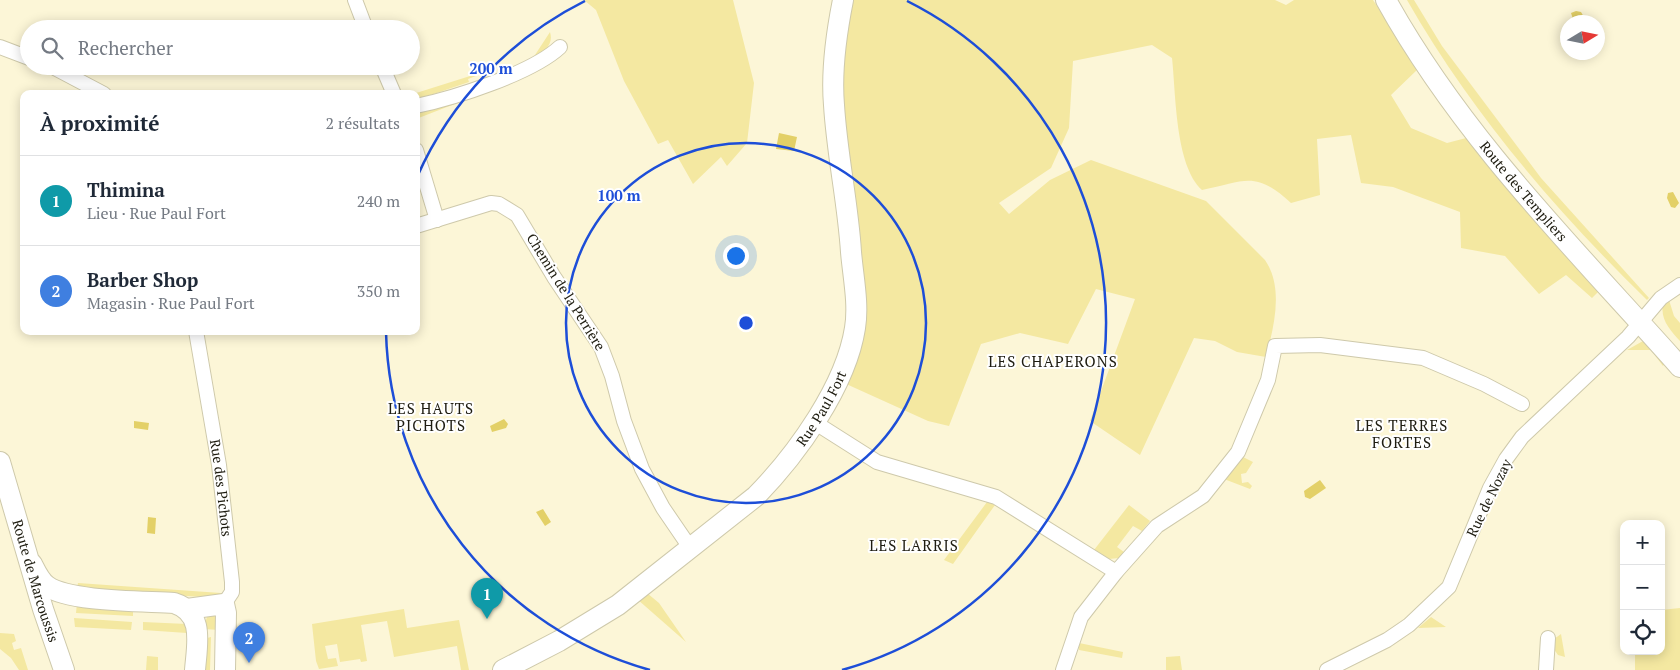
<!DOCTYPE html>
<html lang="fr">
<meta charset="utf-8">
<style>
:root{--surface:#fff;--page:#f2f2f3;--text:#1f2937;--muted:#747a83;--line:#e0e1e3;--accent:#1d78c5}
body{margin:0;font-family:"PT Serif",serif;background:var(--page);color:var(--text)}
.controls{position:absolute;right:15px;bottom:15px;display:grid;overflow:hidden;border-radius:10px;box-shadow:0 2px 12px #0003}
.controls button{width:45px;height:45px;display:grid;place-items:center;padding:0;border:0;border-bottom:1px solid var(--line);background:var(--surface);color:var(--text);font:25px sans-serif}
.compass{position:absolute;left:1560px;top:15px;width:45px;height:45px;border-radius:50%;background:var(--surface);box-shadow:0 2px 12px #0003;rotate:80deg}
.you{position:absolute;left:735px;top:255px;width:18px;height:18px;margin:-12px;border:4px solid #fff;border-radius:50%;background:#1a73e8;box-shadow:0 0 0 8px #1a73e833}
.badge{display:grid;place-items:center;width:32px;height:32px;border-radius:50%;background:var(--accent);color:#fff;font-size:16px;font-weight:700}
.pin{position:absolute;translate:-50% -41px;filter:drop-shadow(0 1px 2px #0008)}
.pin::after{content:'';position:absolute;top:26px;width:18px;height:15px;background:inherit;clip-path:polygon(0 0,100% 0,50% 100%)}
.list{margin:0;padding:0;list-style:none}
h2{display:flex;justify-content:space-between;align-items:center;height:65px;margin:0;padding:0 20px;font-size:21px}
h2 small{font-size:16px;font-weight:400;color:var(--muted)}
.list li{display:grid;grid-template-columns:32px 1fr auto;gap:15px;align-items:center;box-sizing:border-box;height:90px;padding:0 20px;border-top:1px solid var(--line)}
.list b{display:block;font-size:19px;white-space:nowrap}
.list p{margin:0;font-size:16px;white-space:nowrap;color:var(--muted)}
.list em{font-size:16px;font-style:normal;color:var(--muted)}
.icon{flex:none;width:28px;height:28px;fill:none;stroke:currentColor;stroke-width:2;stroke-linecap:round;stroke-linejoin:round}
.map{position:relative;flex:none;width:1680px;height:670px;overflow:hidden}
.search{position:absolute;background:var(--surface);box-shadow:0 2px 12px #0003;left:20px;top:20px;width:400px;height:55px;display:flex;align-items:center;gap:12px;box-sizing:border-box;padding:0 18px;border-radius:28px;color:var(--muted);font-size:19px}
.panel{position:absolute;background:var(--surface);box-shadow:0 2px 12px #0003;left:20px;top:90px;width:400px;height:245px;border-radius:10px}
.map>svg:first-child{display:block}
</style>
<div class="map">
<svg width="1680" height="670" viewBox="0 0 1680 670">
<rect width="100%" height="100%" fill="#fcf6d7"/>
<!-- green -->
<path fill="#f4e8a1" d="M584,0H733L754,83L747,143L727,166L721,157L693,184L668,140L658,144L624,81L596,10Z
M848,0H1275L1286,5L1294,0H1373L1418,69L1391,95L1411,128L1447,143L1470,137L1602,288L1592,298L1566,275L1539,294L1505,256L1461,248L1460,212L1393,187L1361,183L1351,135L1317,139L1320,195L1291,203C1255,170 1246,181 1202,190C1175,165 1176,94 1172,58L1152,45L1073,61L1069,128L1051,168L999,203L1009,214L1050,180L1091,160L1206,201L1265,260C1284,288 1274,326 1266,357L1237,352L1215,341L1194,338L1140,455L1090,421L1135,299L1096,289L1068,344L1020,333L981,344L949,426L928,421L844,383L854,359L840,104Z
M1407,0H1414L1442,46L1541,178L1649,298L1647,300C1555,210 1471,112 1407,0Z
M550,32C554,45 544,51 535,59L533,58Z
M505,65L468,79L469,82L416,100V94H413Z
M518,77L519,79L416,119V112Z
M1669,300L1674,316L1680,323V341C1671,331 1660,320 1663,305Z
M1643,341L1664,364L1663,366L1651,350H1627Z
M1243,457L1253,462L1246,473L1241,474L1242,483L1248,482L1252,486L1250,489L1224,479Z
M987,502L995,505L953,564L944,560Z
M1129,505L1150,521L1142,531L1133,526L1117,547L1124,552L1119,558L1109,559L1094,550Z
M78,583L221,593L218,598L77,589Z
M647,593L659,603L686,642L637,599Z
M77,603L133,608V616L76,613Z
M1680,608V670H1635V651H1661V610Z
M404,609L407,628L459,620L469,670H461L457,646L394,657L387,621L361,625L367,661L361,662L360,659L340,662L337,644L325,646L328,659L336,658L338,666L319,669L316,661L312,624Z
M208,614H214L218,617L220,630L203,629Z
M1431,617L1446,627L1418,628Z
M74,618L132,622L131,630L75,627Z
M143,622L187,624V633L143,630Z
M0,633L14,634L16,641L12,643L14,650L21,648L28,670H19L11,658L0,649Z
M1561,634L1565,657L1558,655L1553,648L1554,639Z
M211,637L210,670H204L207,638Z
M1079,643L1123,652L1122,658L1079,650Z
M147,656L158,657V670H146Z
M1180,656L1182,670H1166V657Z"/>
<!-- water -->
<path fill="#e3d067" d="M1576,11L1581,12L1587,22H1578L1576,17L1573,19L1571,13Z
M779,133L797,137L794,151L776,149Z
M1673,192L1679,203L1675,208L1671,207L1667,198L1668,193Z
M504,419L508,424L506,428L492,432L490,426Z
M134,421L149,423L148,430L134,428Z
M1320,480L1326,488L1310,499L1305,497L1304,491Z
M543,509L551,522L545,526L536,512Z
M148,517L156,518L155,534L147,533Z"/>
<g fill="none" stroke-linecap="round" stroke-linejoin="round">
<!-- street casing -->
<g stroke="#cec9ab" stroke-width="16">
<g id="street">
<path d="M355,0L366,29"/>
<path d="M0,47L29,58"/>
<path d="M51,66L104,94"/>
<path d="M382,66L394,94"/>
<path d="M416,106C455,98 532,73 560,47"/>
<path d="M416,150L437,220"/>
<path d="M416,226L491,203L499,204L517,215L554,277L601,347L612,376L624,421L642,469L663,508L691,549"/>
<path id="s1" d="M196,331L219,465L232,582V592L224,604"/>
<path d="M814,422L877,462L996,497L1116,572"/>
<path d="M1063,670L1081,617L1116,572L1157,526L1203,496L1238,452L1268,380L1275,346L1320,345L1423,358L1484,384L1522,404"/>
<path d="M1327,670L1387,640L1409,625L1449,587L1490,488L1506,459L1522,437L1628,337L1661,298L1680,285"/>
<path d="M1546,670L1548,638"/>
</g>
</g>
<!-- secondary casing -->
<g stroke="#cec9ab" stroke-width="22">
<g id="secondary">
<path id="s2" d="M1386,0C1463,139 1576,250 1680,367"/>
<path id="s3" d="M0,462L43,609L64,670"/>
<path d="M32,564C36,572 40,581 47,586C69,602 145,601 174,603C205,613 197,644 195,670"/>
<path d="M187,609L224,604L226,613L225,670"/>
<path id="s4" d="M503,670L559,641L618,605L756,496C797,454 846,386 855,328C859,304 853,276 851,252C848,203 837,155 834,105C831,70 836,35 843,0"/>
</g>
</g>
<!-- street -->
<use href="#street" stroke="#fff" stroke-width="14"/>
<!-- secondary -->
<use href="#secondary" stroke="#fff" stroke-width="20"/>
</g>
<!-- distance rings -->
<g fill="none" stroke="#1d4ed8" stroke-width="2.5">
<circle cx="746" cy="323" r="180"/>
<path d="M650 670A360 360 0 0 1 386 332M417 177A360 360 0 0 1 585 1M907 1A360 360 0 0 1 842 670"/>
</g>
<g text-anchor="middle" stroke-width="4" stroke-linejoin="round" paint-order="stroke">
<!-- street labels -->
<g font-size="14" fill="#1e1c10" stroke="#fff">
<text dy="5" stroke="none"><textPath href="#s2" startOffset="236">Route des Templiers</textPath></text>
<text transform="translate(566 292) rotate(58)" y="5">Chemin de la Perrière</text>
<text dy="5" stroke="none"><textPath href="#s4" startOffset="418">Rue Paul Fort</textPath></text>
<text dy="5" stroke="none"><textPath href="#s1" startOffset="159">Rue des Pichots</textPath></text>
<text transform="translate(1489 498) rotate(-64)" y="5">Rue de Nozay</text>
<text dy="5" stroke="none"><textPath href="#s3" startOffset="124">Route de Marcoussis</textPath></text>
</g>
<!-- neighbourhood labels -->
<g font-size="15" letter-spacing="1" fill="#1e1c10" stroke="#fff">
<text x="1053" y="367">LES CHAPERONS</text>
<text x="431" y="414">LES HAUTS<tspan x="431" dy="17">PICHOTS</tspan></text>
<text x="1402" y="431">LES TERRES<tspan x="1402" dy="17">FORTES</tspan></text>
<text x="914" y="551">LES LARRIS</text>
</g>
</g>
<circle cx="746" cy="323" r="8" fill="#1d4ed8" stroke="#fff" stroke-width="2.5"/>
<g font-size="15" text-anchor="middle" font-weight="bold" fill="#1d4ed8" stroke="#fff" stroke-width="4" stroke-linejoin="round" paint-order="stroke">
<text x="491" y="74">200 m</text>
<text x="619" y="201">100 m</text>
</g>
</svg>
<div class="controls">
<button>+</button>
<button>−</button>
<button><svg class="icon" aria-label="locate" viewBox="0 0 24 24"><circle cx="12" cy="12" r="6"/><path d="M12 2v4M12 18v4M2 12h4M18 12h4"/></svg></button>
</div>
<svg class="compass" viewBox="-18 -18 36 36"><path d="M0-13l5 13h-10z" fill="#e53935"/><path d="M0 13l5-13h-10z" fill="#747a83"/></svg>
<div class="you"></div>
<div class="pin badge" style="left:487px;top:619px;background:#0f9aa8">1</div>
<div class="pin badge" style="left:249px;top:663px;background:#3f7fe0">2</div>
<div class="search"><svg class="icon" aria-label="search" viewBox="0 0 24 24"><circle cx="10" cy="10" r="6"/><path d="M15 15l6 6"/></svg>Rechercher</div>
<section class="panel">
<h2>À proximité<small>2 résultats</small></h2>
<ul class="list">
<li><span class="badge" style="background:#0f9aa8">1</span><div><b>Thimina</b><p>Lieu · Rue Paul Fort</p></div><em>240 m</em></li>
<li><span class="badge" style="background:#3f7fe0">2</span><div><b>Barber Shop</b><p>Magasin · Rue Paul Fort</p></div><em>350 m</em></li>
</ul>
</section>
</div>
